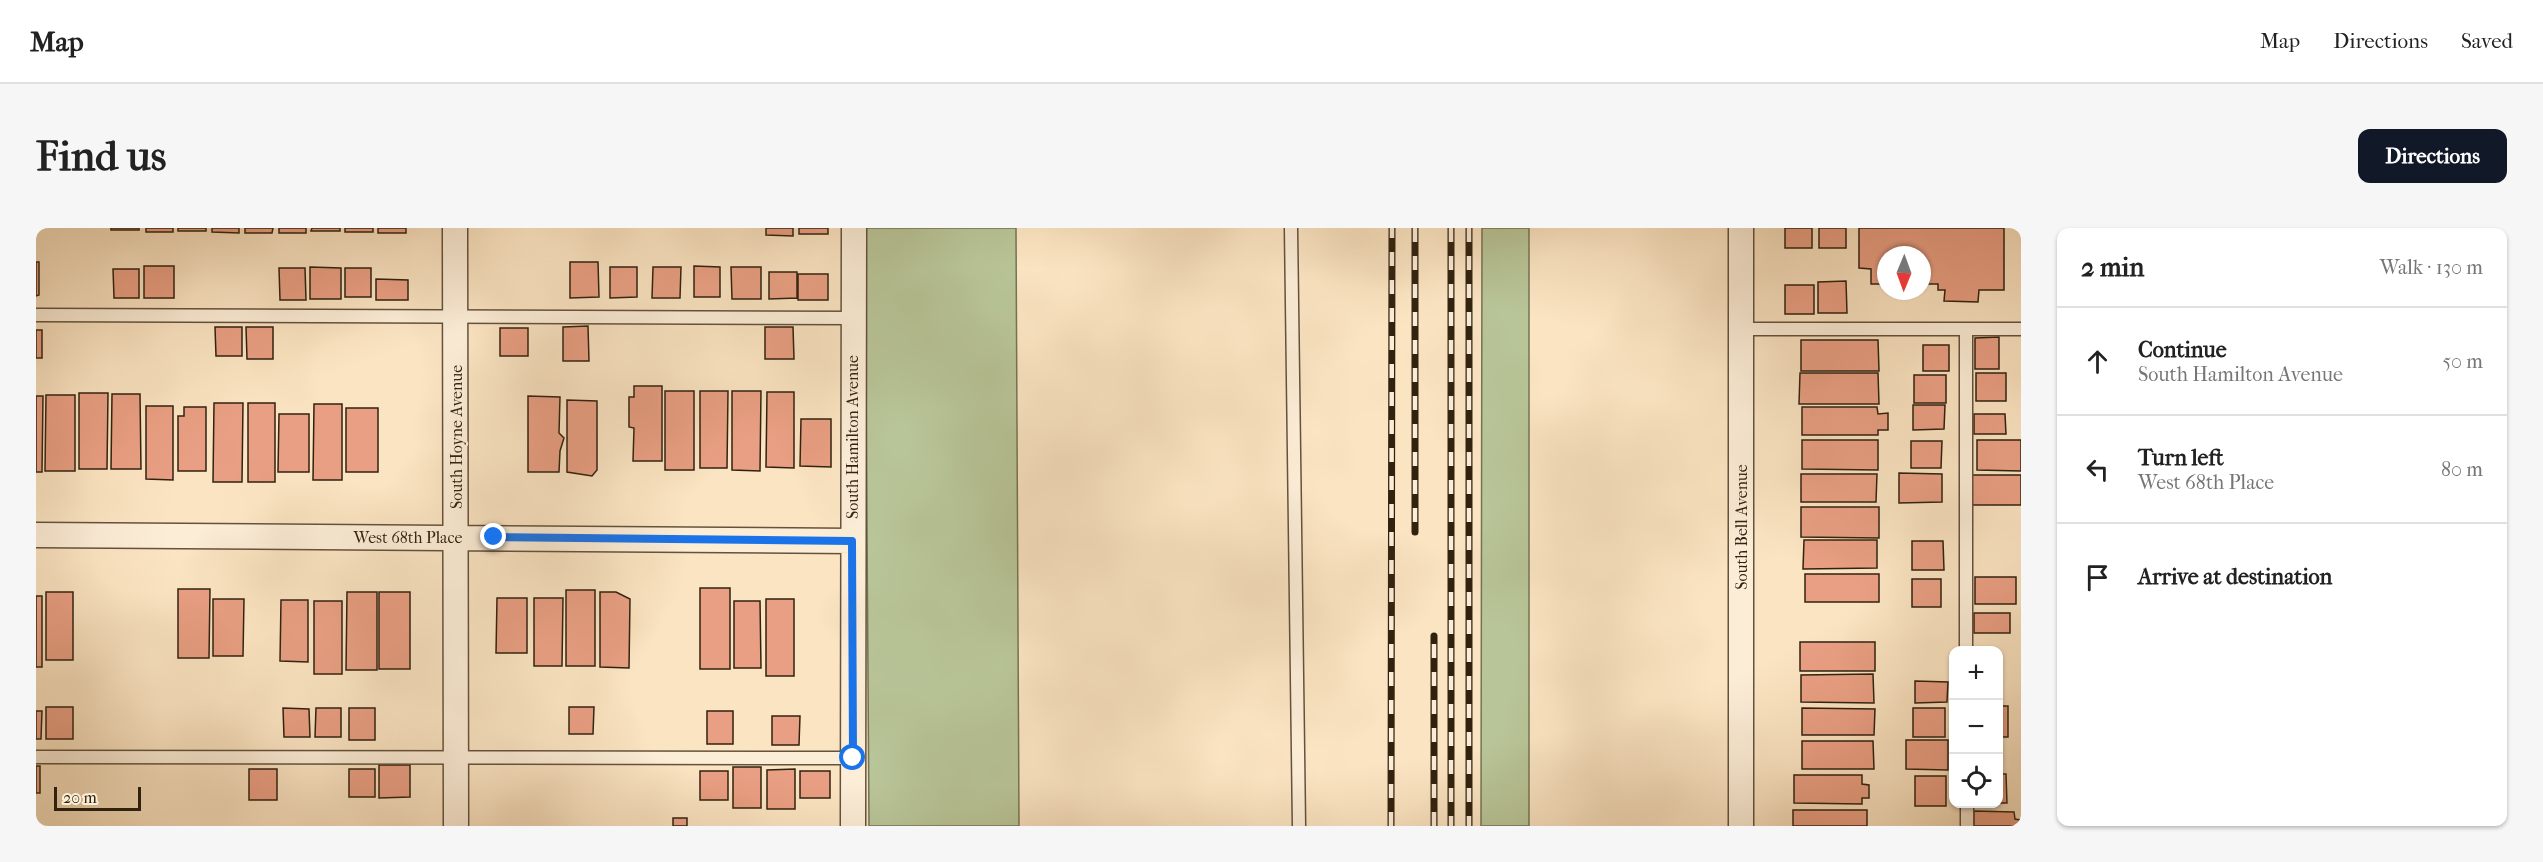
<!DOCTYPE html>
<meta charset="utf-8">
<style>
:root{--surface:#fff;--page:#f6f6f6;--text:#222;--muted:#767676;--line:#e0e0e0;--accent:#111827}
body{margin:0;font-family:"IM FELL French Canon",serif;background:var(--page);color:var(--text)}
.controls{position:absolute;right:18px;bottom:18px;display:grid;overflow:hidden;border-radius:12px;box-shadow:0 2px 4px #0004}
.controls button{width:54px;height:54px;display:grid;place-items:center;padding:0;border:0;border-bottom:2px solid var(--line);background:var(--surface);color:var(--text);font:30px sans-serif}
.compass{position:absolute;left:1841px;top:18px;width:54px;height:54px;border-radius:50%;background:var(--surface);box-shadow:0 2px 4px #0004;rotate:181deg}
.scale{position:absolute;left:18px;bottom:15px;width:87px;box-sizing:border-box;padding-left:6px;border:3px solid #312210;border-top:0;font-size:16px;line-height:21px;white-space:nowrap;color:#312210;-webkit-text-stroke:4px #fcedd7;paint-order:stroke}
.stop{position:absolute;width:18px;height:18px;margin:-14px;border:4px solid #1a73e8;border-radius:50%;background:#fff}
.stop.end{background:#1a73e8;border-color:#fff;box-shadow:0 2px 6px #0008}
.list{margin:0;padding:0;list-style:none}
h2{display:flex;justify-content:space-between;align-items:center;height:78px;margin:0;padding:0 24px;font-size:26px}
h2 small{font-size:20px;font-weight:400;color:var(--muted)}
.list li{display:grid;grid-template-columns:39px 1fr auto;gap:18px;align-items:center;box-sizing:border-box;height:108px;padding:0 24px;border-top:2px solid var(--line)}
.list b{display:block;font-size:22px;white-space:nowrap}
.list p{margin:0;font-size:20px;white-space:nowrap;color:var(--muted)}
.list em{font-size:20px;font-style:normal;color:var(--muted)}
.icon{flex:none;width:33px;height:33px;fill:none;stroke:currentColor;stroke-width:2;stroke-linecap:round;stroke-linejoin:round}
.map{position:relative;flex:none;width:1985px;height:598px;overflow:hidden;border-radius:12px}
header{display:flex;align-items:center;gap:36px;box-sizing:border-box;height:84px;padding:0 30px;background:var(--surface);border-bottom:2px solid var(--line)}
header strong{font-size:28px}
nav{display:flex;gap:33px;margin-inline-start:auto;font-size:21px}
.intro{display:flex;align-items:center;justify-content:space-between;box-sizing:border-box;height:144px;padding:0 36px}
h1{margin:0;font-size:42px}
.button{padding:15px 27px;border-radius:12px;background:var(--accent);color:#fff;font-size:21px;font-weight:700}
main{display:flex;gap:36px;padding:0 36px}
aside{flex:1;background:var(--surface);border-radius:12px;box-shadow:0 2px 4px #0004}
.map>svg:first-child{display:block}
</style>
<header>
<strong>Map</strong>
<nav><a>Map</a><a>Directions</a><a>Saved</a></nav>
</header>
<div class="intro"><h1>Find us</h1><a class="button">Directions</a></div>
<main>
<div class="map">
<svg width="1985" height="598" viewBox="0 0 1985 598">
<rect width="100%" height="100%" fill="#fbe4c2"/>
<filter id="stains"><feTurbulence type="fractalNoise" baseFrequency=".00333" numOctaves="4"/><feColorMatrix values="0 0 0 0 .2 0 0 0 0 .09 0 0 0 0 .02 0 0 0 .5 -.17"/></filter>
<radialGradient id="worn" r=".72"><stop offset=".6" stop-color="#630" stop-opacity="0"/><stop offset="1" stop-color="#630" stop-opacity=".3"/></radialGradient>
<!-- green -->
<path fill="#b8c598" stroke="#747454" stroke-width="1.5" d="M829,0H980L983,598H833Z
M1446,0H1493V598H1445Z"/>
<!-- building -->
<path fill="#e99f83" stroke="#312210" stroke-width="1.5" d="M75,0H103V2H75Z
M110,0H137V4H110Z
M142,0H170V3H142Z
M176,0H203V5L176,4Z
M209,0H237L236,5H209Z
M243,0H270V5H243Z
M276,0H304V3H275Z
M309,0H337V4H309Z
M342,0H370V5H342Z
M730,0H757V8L730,7Z
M763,0H792V6H763Z
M1749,0H1776V20H1749Z
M1783,0H1810V20H1783Z
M1823,0H1968V62H1943L1942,74L1908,73L1909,62H1902V56H1886V27H1850V56H1835V41L1823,40Z
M0,34H3V67L0,68Z
M534,34H562L563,69L534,70Z
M108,38H138V70H108Z
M658,38L684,39V69H658Z
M274,39L305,40V71H274Z
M574,39H601V69L574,70Z
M617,39H645L644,70H616Z
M695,39H725V71H696Z
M243,40H269L270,72H244Z
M309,40H335V69H309Z
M77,41H103V70H78Z
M733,44H761V70L733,71Z
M762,46H792V72H762Z
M340,51L372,52V72H340Z
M1810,53L1811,85H1782V54Z
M1749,57H1778V86H1749Z
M552,98L553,133H527V99Z
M179,99H206V128H180Z
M210,99H237V131H211Z
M729,99H757L758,131H729Z
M464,100H492V128H464Z
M0,102H6V130H0Z
M1963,109V141H1939V110Z
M1765,112H1842L1843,143H1765Z
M1887,117H1913V143H1887Z
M1764,145H1842L1843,176H1763Z
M1940,145H1970V173H1940Z
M1878,147H1910V175H1878Z
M598,158H626V233H597L598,200L593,199V169H598Z
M629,163H658V242H629Z
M664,163H692L691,240H664Z
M696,163H725L724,243L696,242Z
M731,164H758V240L730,239Z
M43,165H72L71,241H43Z
M76,166H104L105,241H75Z
M10,167H39V243H9Z
M0,168H7L6,244H0Z
M492,168L524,169L523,205L528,210L524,223L523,244H492Z
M531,172L561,173V242L556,248L531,244Z
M178,175H207L206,254H177Z
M212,175H239V254H212Z
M278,176H306V252H277Z
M1877,177H1909L1908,201L1877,202Z
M110,178H137V252L110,251Z
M148,179H170V243H142V188H148Z
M1766,179H1841L1842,186L1852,185V202H1842V207H1766Z
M310,180H342V244H310Z
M243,186H273V244H242Z
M1938,186H1969L1970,206H1938Z
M765,191H795V239L764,238Z
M1766,212H1842V242L1766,241Z
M1941,212H1985V243L1941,242Z
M1875,213H1906L1905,240H1875Z
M1863,245L1906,246V274L1863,275Z
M1765,246H1841L1840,274H1765Z
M1935,247H1985V277H1935Z
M1765,279H1843V310L1765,309Z
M1768,312H1841V340L1767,341Z
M1876,313H1907L1908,342H1876Z
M1769,346H1843V374H1769Z
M1939,349H1980V376H1939Z
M1876,351H1905V379H1876Z
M664,360H694V441H664Z
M142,361H174L173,430H142Z
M530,362H559V438H530Z
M10,364H37V432H10Z
M311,364H341V442H310Z
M343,364H374V441H343Z
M564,364H580L594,371L593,440L564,439Z
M0,368H6V439H0Z
M461,370H491V425H460Z
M498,370H527L526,438H498Z
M177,371H208L207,428H177Z
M730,371H758V448H730Z
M245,372H272V434L244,433Z
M278,373H306V446H278Z
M698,373H724L725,440H698Z
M1938,385H1974V405H1938Z
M1764,414H1839V443H1764Z
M1837,446L1838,475L1765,474V447Z
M1879,453L1912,454L1911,474L1879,475Z
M1962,478H1972V509H1962Z
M10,479H37V511H10Z
M533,479H558L557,506H533Z
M247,480L273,481L274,509H248Z
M280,480H305V509H279Z
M313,480H339V512H313Z
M1766,480L1839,481L1838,507H1766Z
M1877,480H1909V509H1877Z
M0,483H6L5,511H0Z
M671,483H697V516H671Z
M736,488H764L763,517H736Z
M1870,512H1912V542L1870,541Z
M1766,513H1837L1838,541H1766Z
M343,537H374V569L343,570Z
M0,538H4V565H0Z
M697,539H725V580H697Z
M213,541H241V572H213Z
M313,541H339V569H313Z
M759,541V581H731V542Z
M664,543H692V572H664Z
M764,543H794V570H764Z
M1962,546H1970L1971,575H1962Z
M1758,547H1826V556L1833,557V570H1826V576L1758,575Z
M1879,548H1910V578H1879Z
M1757,582H1831V598H1757Z
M1938,583L1978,584L1979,591L1985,592V598H1938Z
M637,590H651V598H637Z"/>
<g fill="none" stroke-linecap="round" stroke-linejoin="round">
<!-- lane casing -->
<g stroke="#64523c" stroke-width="15">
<path id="lane" d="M1255,0L1263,598
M0,87L817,90
M1705,101H1985
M1930,101V422
M0,529L817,530
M1931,576V598"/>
</g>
<!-- street casing -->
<g stroke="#64523c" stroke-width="27">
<path id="street" d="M419,0L420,598
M1705,0V598
M0,307L816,313
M817,598L818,0"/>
</g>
<!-- lane -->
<use href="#lane" stroke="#fcedd7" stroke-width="12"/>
<!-- street -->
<use href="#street" stroke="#fcedd7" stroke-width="24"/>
<!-- rail casing -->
<g stroke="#312210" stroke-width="7">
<path id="rail" d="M1379,0V304
M1415,0V598
M1433,0V598
M1355,598L1356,0
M1398,598V408"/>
</g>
<!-- rail -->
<use href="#rail" stroke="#fcedd7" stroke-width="4.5" stroke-dasharray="14" stroke-linecap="butt"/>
</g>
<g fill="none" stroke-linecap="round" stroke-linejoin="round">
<!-- route -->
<path stroke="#1a73e8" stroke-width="8" d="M458,309L816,313L817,530"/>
</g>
<g text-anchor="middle" stroke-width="4.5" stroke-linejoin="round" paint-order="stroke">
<!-- street labels -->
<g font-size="16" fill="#312210" stroke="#fcedd7">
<text transform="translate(420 209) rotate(-90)" y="6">South Hoyne Avenue</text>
<text transform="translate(816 209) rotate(-90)" y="6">South Hamilton Avenue</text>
<text transform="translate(1705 299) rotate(-90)" y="6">South Bell Avenue</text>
<text x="372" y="315">West 68th Place</text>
</g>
</g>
<rect width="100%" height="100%" filter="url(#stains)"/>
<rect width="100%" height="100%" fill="url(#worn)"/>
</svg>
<div class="controls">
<button>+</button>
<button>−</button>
<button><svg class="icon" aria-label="locate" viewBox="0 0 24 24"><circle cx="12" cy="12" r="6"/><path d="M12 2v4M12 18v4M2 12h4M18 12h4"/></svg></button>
</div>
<svg class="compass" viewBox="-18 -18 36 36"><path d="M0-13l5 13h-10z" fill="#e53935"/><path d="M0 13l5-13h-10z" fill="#767676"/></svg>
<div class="scale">20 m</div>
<div class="stop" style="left:817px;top:530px"></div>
<div class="stop end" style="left:458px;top:309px"></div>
</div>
<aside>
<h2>2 min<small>Walk · 130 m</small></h2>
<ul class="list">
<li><svg class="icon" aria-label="ahead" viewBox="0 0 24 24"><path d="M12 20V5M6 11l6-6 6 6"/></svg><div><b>Continue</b><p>South Hamilton Avenue</p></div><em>50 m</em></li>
<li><svg class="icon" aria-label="left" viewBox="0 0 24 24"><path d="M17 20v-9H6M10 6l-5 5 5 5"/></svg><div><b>Turn left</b><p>West 68th Place</p></div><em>80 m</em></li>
<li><svg class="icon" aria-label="arrive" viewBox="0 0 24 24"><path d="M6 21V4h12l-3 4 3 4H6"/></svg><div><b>Arrive at destination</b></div></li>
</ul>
</aside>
</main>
